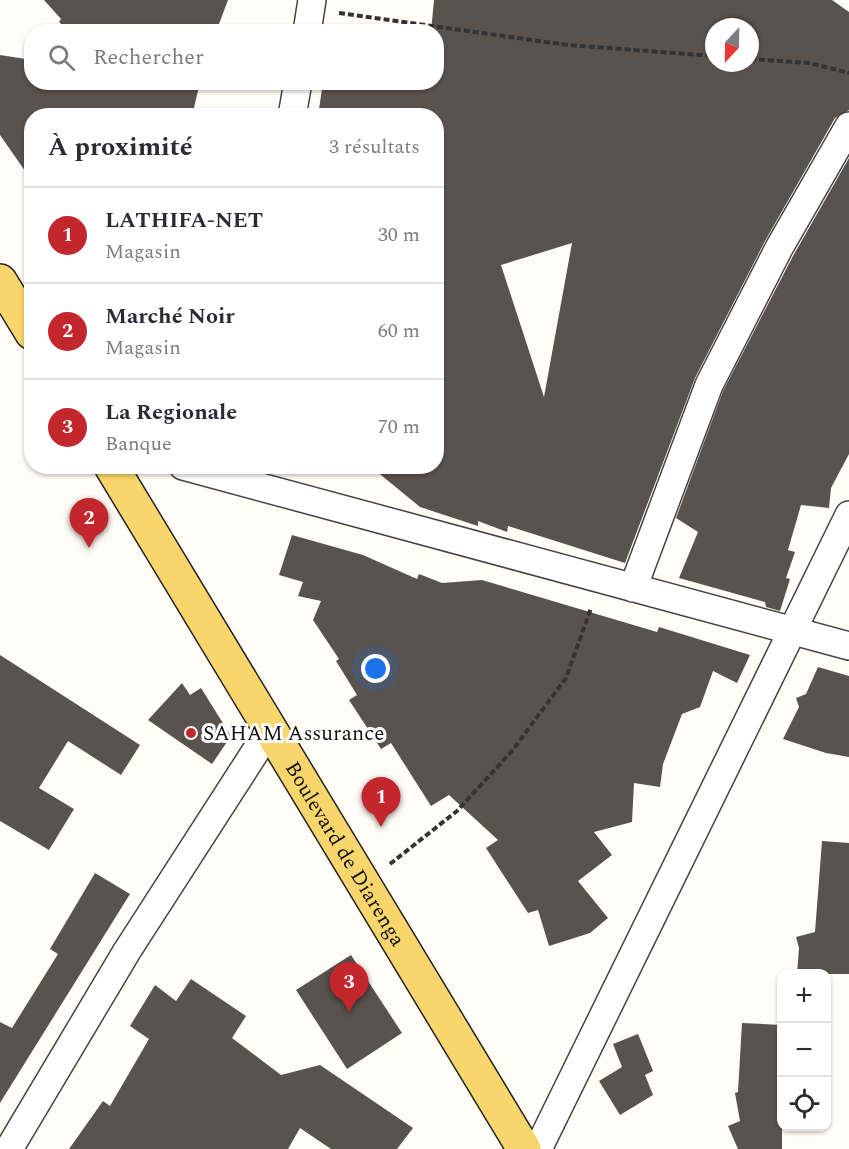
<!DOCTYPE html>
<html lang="fr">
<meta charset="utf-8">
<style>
:root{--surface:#fff;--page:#f2f2f3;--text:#2b2b33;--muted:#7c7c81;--line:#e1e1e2;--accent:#c4262e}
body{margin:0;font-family:Spectral,serif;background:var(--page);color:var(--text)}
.controls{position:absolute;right:18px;bottom:18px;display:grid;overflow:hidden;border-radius:12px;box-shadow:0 2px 4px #0004}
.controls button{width:54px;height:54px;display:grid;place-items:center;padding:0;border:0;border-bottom:2px solid var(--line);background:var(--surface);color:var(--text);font:30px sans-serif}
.compass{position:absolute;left:705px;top:18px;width:54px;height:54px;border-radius:50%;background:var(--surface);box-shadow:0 2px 4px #0004;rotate:202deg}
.you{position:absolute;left:376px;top:669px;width:21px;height:21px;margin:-15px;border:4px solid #fff;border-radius:50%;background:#1a73e8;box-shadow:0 0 0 9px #1a73e833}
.badge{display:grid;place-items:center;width:39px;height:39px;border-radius:50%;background:var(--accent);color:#fff;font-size:20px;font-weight:700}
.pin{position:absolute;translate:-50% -50px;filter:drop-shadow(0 2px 3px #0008)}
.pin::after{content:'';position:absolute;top:32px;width:21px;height:18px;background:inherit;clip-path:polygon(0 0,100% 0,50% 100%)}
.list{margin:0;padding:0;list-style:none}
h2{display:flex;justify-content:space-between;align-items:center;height:78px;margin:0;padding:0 24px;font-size:26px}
h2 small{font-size:20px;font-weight:400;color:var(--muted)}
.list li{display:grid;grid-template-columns:39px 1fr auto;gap:18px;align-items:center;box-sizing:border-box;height:96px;padding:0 24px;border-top:2px solid var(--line)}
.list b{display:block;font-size:22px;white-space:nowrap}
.list p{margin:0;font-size:20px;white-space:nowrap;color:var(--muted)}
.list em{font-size:20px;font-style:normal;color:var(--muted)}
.icon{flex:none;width:33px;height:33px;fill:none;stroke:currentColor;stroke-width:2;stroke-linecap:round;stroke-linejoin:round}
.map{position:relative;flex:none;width:849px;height:1149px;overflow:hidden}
.search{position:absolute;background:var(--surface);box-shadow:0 2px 4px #0004;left:24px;top:24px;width:420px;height:66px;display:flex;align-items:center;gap:15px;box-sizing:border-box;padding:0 21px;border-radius:24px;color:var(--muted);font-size:22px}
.panel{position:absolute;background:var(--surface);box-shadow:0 2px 4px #0004;left:24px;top:108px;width:420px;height:366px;border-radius:24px}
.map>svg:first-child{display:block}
</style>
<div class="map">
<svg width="849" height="1149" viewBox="0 0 849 1149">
<rect width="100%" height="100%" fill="#fffdf5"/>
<!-- building -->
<path fill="#5a524d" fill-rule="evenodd" d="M44,0H228L216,32H70L59,22L61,19Z
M434,0H832L849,12V110L835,118L765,241L695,378L625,563L508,526L507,532L478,521V526L420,507L370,466H436V116H318L323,82H436V32H431ZM714,27H750V63H714ZM572,243L544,397L501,265Z
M0,55L32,60V82H200L192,116H32V181L0,135Z
M849,158V454L831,488L829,508L801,505L788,550L795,552L786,578L790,579L780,611L766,607L765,602L679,578L698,532L676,518L723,391L793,256Z
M292,535L363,555L417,579L419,574L442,583L482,580L657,632L659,627L750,655L737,683L713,671L700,707L682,714L663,764L660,787L634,783L632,822L594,832L612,855L578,881L608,918L590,933L549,946L538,910L528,913L486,848L498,840L449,795L431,806L391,743L381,749L349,700L357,695L336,661L339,659L313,620L321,601L298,596L303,582L279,575Z
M0,655L140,745L121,775L68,741L39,788L74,809L49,850L0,821Z
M818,667L849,676V757L826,753L783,739L799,707L796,698L806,694Z
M182,683L190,695L201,688L231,736L212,764L148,720Z
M822,841L849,843V974H797L799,948L796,937L815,932Z
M95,873L130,894L0,1103V1022L12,1028L58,954L50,949Z
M351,955L402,1033L347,1069L296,990Z
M191,979L246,1016L232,1038L281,1075L320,1065L413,1128L397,1149H331L300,1128L288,1149H69L103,1101L110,1106L149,1039L130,1026L155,985L176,1001Z
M742,1023L782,1025V1149H738L728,1126L740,1121L735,1093L738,1092Z
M638,1034L653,1071L645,1075L653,1095L620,1115L599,1081L622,1067L613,1044Z"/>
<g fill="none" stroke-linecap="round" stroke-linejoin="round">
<!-- minor casing -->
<g stroke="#444" stroke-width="30">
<path id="minor" d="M307,32L312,0
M292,116L298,82
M183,466L849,646
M633,588L709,385L779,248L849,126
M9,1149L127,951L270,729
M538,1149L849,515"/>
</g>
<!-- primary casing -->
<g stroke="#222" stroke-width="36">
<g id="primary">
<path d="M0,281L32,333"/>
<path id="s1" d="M111,466L524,1149"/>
</g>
</g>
<!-- path -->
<path stroke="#333" stroke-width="4" stroke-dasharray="6 3" stroke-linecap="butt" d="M339,13L568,45L714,56
M750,59L810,63L849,73
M390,864L457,811L512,751L566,678L591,608"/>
<!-- minor -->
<use href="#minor" stroke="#fff" stroke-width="27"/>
<!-- primary -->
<use href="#primary" stroke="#f9d66b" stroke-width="33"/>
</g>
<!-- markers -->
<circle fill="#c4262e" stroke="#fff" stroke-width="2" cx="191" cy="733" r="6"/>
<g text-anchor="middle" stroke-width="6" stroke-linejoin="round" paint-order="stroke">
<!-- poi labels -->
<g font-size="21" fill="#111" stroke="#fff" text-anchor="start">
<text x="203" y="740">SAHAM Assurance</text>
</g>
<!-- street labels -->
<g font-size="21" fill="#111" stroke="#fff">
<text dy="7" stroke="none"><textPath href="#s1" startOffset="453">Boulevard de Diarenga</textPath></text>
</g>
</g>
</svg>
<div class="controls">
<button>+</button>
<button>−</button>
<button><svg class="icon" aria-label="locate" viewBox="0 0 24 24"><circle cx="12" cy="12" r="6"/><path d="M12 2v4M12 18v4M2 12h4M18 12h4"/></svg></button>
</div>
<svg class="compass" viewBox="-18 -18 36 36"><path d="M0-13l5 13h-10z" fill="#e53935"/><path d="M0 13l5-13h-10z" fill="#7c7c81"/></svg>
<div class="you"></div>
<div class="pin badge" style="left:381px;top:827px">1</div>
<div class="pin badge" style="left:89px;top:548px">2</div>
<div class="pin badge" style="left:349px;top:1012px">3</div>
<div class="search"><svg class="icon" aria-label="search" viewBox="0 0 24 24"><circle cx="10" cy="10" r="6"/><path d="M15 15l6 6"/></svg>Rechercher</div>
<section class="panel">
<h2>À proximité<small>3 résultats</small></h2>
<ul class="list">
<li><span class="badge">1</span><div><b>LATHIFA-NET</b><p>Magasin</p></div><em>30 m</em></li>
<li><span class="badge">2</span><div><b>Marché Noir</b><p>Magasin</p></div><em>60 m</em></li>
<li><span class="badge">3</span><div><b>La Regionale</b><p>Banque</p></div><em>70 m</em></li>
</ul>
</section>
</div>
